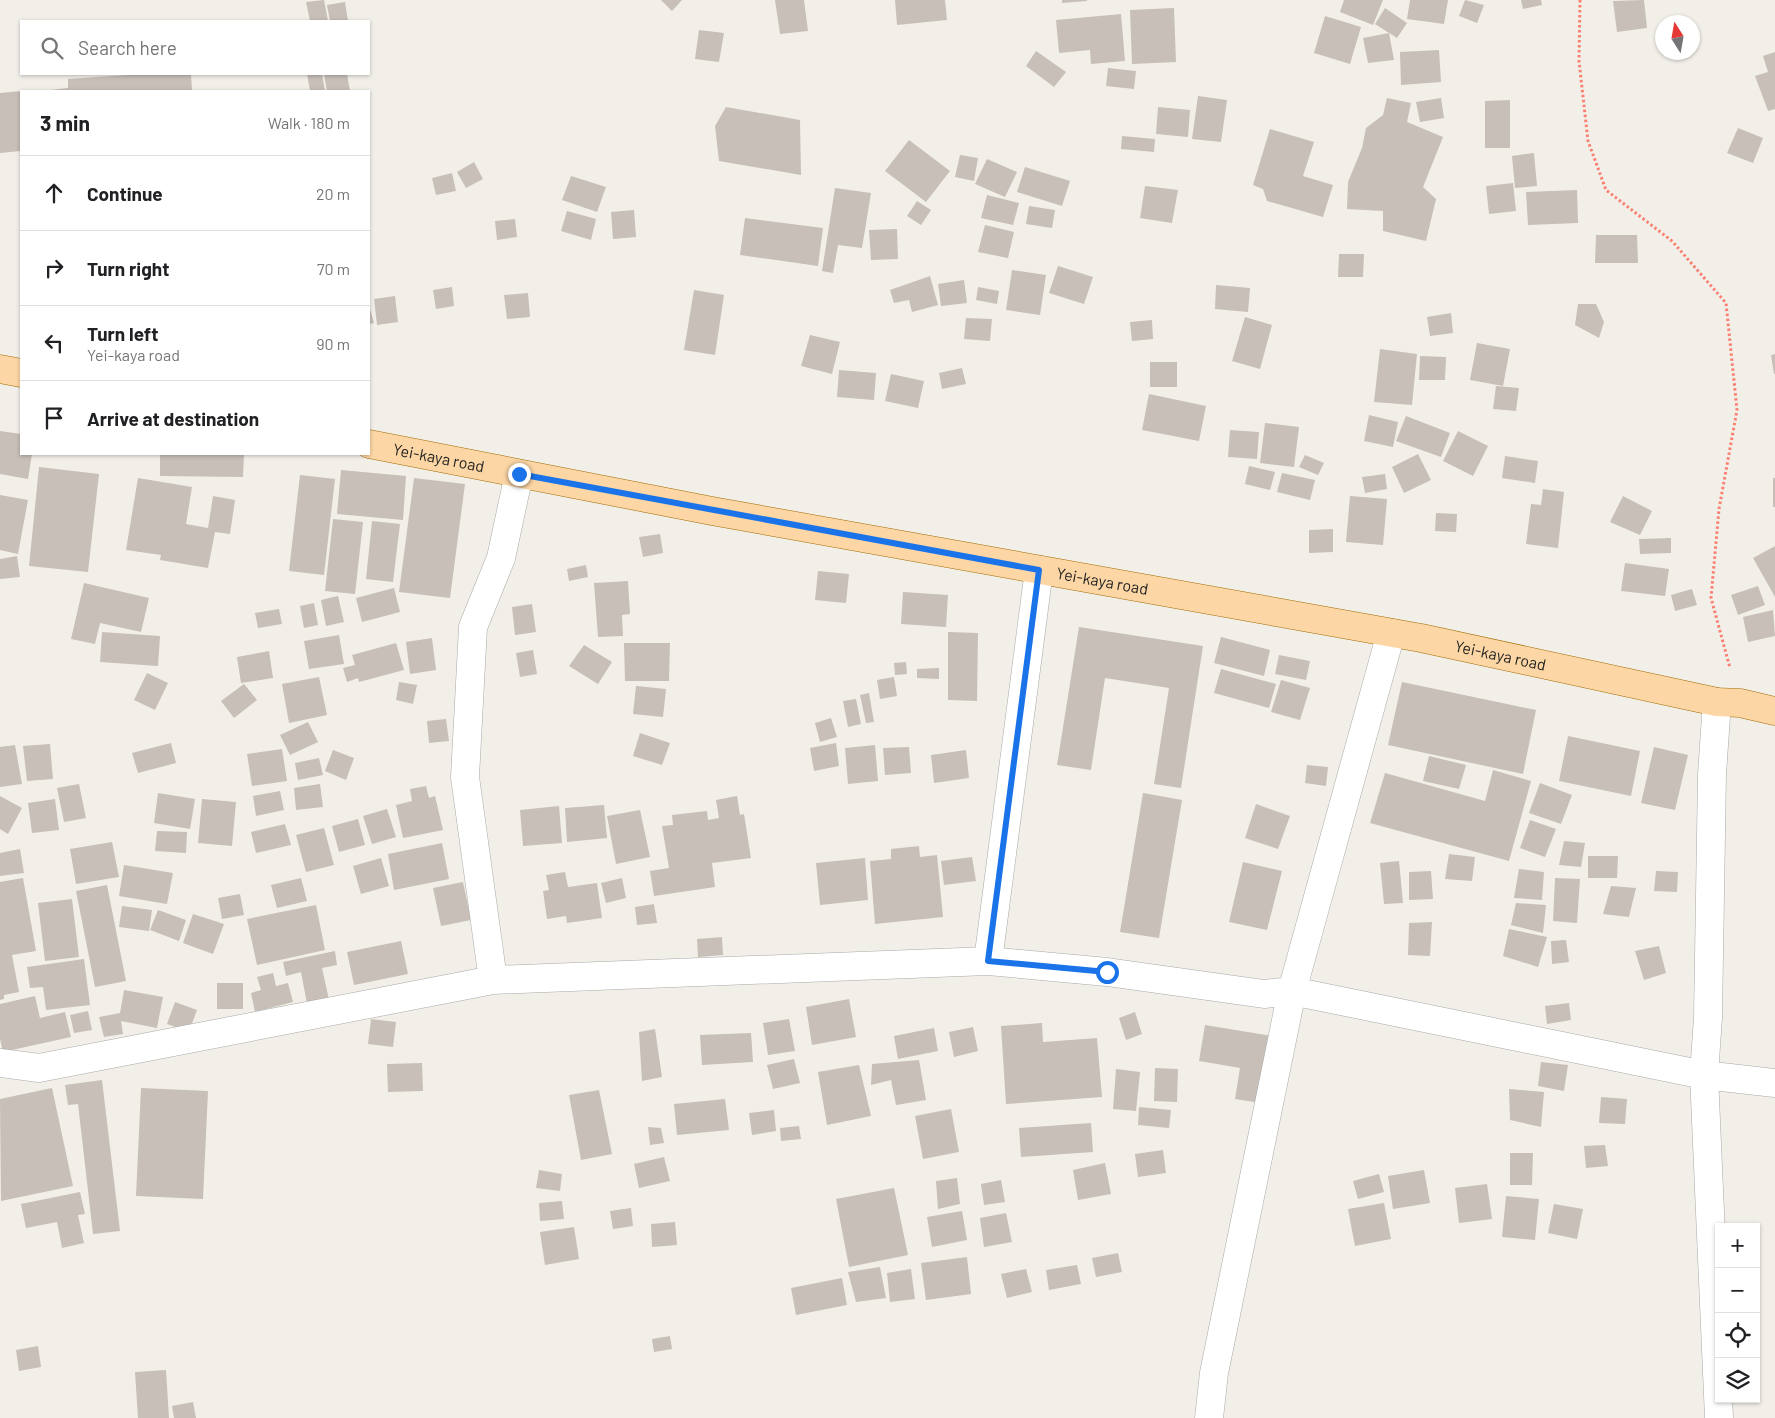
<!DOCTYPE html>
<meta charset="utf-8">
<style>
:root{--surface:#fff;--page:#f6f6f6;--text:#202124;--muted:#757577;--line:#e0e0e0}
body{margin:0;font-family:Barlow,sans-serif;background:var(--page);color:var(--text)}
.controls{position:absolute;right:15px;bottom:15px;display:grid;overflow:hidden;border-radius:0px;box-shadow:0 1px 4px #0004}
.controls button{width:45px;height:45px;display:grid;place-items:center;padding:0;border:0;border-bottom:1px solid var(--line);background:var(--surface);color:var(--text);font:25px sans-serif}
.compass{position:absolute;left:1655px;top:15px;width:45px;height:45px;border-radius:50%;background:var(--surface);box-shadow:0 1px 4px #0004;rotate:349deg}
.stop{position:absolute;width:15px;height:15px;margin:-11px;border:4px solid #1a73e8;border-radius:50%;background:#fff}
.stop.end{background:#1a73e8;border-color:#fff;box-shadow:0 1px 5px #0008}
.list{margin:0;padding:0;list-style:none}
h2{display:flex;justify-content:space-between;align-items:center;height:65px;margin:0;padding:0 20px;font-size:21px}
h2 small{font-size:16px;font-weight:400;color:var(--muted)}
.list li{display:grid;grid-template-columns:32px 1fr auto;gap:15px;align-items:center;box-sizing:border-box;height:75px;padding:0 20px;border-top:1px solid var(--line)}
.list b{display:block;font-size:19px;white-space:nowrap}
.list p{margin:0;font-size:16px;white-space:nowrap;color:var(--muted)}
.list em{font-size:16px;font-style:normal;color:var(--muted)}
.icon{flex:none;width:28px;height:28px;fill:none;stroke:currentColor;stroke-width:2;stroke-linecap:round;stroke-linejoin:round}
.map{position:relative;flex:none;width:1775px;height:1418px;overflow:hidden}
.search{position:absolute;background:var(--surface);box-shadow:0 1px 4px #0004;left:20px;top:20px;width:350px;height:55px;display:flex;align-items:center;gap:12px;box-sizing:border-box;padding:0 18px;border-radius:0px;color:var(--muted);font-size:19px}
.panel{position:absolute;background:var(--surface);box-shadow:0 1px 4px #0004;left:20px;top:90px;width:350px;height:365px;border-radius:0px}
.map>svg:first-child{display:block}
</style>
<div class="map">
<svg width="1775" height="1418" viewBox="0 0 1775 1418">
<rect width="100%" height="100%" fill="#f2efe9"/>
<!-- building -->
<path fill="#c7bfb8" d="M324,0L328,21H310L306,2Z
M661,0H682L672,11Z
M775,0H804L808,31L780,34Z
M895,0H945L947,20L897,25Z
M1062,0H1087V1L1062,3Z
M1344,0H1383L1373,25L1340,12Z
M1410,0H1448L1444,24L1407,19Z
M1465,0L1484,5L1477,23L1459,16Z
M1521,0H1541L1542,5L1523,9Z
M1644,0L1647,28L1617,32L1613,1Z
M345,2L348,21H330L327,5Z
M1174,8L1176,62L1132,64L1130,10Z
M1385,8L1407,23L1397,38L1375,24Z
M1121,14L1125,61L1091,64L1090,50L1059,53L1056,20Z
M1325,16L1361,27L1350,64L1314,53Z
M699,30L724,33L719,62L695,59Z
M1389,33L1394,60L1368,63L1363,38Z
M1439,50L1441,82L1401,85L1400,52Z
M1036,51L1066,72L1054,87L1026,66Z
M1775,52V109L1768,111L1755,76L1768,72L1763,56Z
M1108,68L1136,71L1134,89L1106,86Z
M142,74H191L192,91H42L68,88V79Z
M307,74H322L325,91H310Z
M324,74H347L350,91H327Z
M21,91V151L0,153V93Z
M1198,96L1227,100L1221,142L1192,139Z
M1387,98L1411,103L1407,122L1443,137L1423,187L1436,199L1426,241L1383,231V211L1347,209L1348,182L1362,148L1366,128L1383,115Z
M1441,98L1444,118L1420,122L1416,102Z
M1510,100V148H1485V101Z
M726,107L800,120L801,175L719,161L715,126Z
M1158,107L1190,110L1188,137L1156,134Z
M1738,128L1763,138L1753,163L1727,153Z
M1270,129L1314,142L1303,176L1333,185L1323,217L1267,201L1263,189L1253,185Z
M1122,136L1155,139L1154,152L1121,149Z
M909,140L950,171L926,202L885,171Z
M1534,153L1537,186L1515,188L1512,156Z
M960,155L978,158L974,181L955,177Z
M987,159L1017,172L1005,197L975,184Z
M474,162L483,179L466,188L457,172Z
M1025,167L1070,181L1062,206L1017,192Z
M452,173L456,191L436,195L432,178Z
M571,176L606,187L597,212L562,200Z
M1513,183L1516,211L1489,214L1486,186Z
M1145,186L1178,190L1172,223L1140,218Z
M835,188L871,193L862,248L838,245L833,273L822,271Z
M1577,190L1578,223L1528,225L1526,192Z
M987,195L1019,203L1013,225L981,218Z
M917,201L931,210L921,225L907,216Z
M1029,206L1055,210L1052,228L1026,224Z
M634,210L636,237L613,239L611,212Z
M567,211L596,219L591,240L561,231Z
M745,218L823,228L818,266L740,255Z
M515,219L517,237L497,240L495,221Z
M985,225L1014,232L1008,258L978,252Z
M897,229L898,259L871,260L869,230Z
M1596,235H1637L1638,263H1595Z
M1339,254H1364L1363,277H1338Z
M1058,266L1093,277L1084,304L1049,293Z
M1012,270L1046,275L1040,315L1006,310Z
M930,276L938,305L912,312L909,300L894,303L890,290Z
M964,280L967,303L941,306L938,284Z
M1216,285L1250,288L1248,312L1215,309Z
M452,287L454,306L436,309L433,290Z
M978,287L999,291L997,304L976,300Z
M694,290L724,295L715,355L684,350Z
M528,293L530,317L507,319L504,295Z
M395,296L398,322L377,325L374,299Z
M1578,304H1596L1604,322L1599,338L1575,325Z
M369,306L374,323L369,324Z
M1451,313L1453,333L1430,336L1427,317Z
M1245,317L1272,325L1260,369L1232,361Z
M966,318L992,319L990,341L964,339Z
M1152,320L1153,339L1132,341L1130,322Z
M810,335L840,342L832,374L801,366Z
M1477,343L1510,349L1503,386L1470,380Z
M1380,349L1417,354L1412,405L1374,402Z
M1775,354V374H1774L1771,355Z
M1420,356L1446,357L1445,380H1419Z
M1150,362H1177V387H1150Z
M962,368L966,384L942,389L939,373Z
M839,370L876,373L874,400L837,397Z
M891,374L924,381L918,408L885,401Z
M1496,386L1519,388L1516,411L1493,409Z
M1149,394L1206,406L1199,441L1142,430Z
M1369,415L1398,422L1393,447L1364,441Z
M1406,416L1450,433L1441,457L1396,441Z
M1265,423L1299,427L1294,467L1260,463Z
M1230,430L1259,432L1257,459L1228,457Z
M0,431L21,434V454H32L28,479L0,474Z
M1458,431L1488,446L1473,476L1443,461Z
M160,454H244L243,477L160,476Z
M1418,454L1431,480L1404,493L1392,467Z
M1305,455L1324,463L1318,475L1299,467Z
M1505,456L1538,461L1535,483L1502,478Z
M1249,466L1275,472L1270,490L1245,484Z
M39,467L99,474L88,572L29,566Z
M341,470L406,476L403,520L337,514Z
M1282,473L1315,480L1310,500L1277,492Z
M1385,474L1387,489L1365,493L1362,477Z
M300,475L335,479L324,575L289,571Z
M138,478L192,487L186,524L208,528L213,496L235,500L230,534L215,532L208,568L160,560L161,555L126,550Z
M414,478L465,484L450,598L399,592Z
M1773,478H1775V507H1773Z
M1543,489L1564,492L1558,548L1526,544L1531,504L1541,505Z
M0,495L28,500L18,554L0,550Z
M1350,496L1387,499L1383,545L1346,542Z
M1623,496L1652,511L1640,535L1610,522Z
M1436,513L1457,514L1456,532L1435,531Z
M333,519L363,522L355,594L325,591Z
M372,521L400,524L393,582L366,579Z
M1333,529V552L1309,553V530Z
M660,534L663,553L643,557L639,537Z
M1671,538V553L1640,554L1639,539Z
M1775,546V597L1753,558Z
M17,556L20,577L0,579V559Z
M1625,563L1669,569L1665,596L1621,591Z
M586,565L588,577L569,581L567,569Z
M818,571L849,574L846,603L815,600Z
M628,581L630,614L622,615L623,636L598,637L594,583Z
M84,583L149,598L141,632L100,623L95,644L71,639Z
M1758,586L1765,605L1738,615L1731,595Z
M394,588L400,612L362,622L356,598Z
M1692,589L1697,605L1675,611L1671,595Z
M903,592L948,595L946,627L901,624Z
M338,596L344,622L326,626L321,600Z
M314,603L318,625L304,628L300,606Z
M532,604L536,632L515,635L512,607Z
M279,609L282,624L258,628L255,613Z
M1773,610L1775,636L1748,642L1743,617Z
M1079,627L1203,646L1181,788L1154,784L1169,688L1105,678L1091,770L1057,765Z
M102,632L160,636L158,666L100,662Z
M948,632L978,633L977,701L948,700Z
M339,635L344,664L309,669L304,641Z
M1221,637L1270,650L1264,676L1214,663Z
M432,638L436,670L410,674L406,642Z
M396,643L404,670L359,682L358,678L347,682L343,668L355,665L352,655Z
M624,643H670L669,681H625Z
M584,645L612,662L598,684L569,666Z
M533,650L537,674L520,677L516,653Z
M269,651L273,678L241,683L237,657Z
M1279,655L1310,661L1306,680L1275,674Z
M906,662L907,674L895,675L894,663Z
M939,668V679L917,678V669Z
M1221,669L1276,684L1269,708L1214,693Z
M147,673L168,683L155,710L134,700Z
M319,677L327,715L289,723L282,684Z
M894,677L897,696L880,699L877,680Z
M1281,680L1310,688L1300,720L1271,712Z
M399,682L417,685L413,704L396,700Z
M1402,682L1536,710L1523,774L1388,745Z
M244,684L257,700L234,718L221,701Z
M636,686L666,689L663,717L633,714Z
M869,693L874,722L866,723L860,695Z
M856,699L861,724L848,727L843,701Z
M831,718L837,737L820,742L815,723Z
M446,719L449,741L429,743L427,721Z
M308,722L318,742L290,755L280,735Z
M640,733L670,743L662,765L633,756Z
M1568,736L1640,751L1631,796L1559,781Z
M171,743L176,763L138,773L132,753Z
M836,743L839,766L814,771L810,748Z
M50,744L53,779L27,781L23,746Z
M15,745L22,784L0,787V747Z
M875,745L878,781L848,784L845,748Z
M909,747L911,773L885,775L883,748Z
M1654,747L1688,755L1675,810L1641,803Z
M282,749L287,781L252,786L247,754Z
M333,750L354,758L346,780L325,771Z
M966,750L969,778L934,783L931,755Z
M1429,756L1466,765L1459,789L1423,781Z
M319,758L323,775L298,780L295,763Z
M1307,765L1328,767L1326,786L1305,783Z
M1493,770L1531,781L1509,861L1370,823L1385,773L1485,801Z
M1540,783L1572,795L1561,824L1529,813Z
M79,784L86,818L64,822L57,788Z
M320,784L323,807L296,810L294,788Z
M426,786L429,798L435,796L443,830L403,838L396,805L412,801L410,789Z
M280,791L284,810L256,816L253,796Z
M158,793L195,799L190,829L154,823Z
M1143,793L1182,800L1159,938L1120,932Z
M0,796L22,808L8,834L0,829Z
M737,796L740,815L744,814L751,858L712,863L715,887L654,896L650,871L669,868L662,826L673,825L672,815L707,811L708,820L719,818L716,800Z
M55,799L59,830L32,833L28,803Z
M202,799L236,802L232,846L198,843Z
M1256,804L1290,816L1278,849L1245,838Z
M604,805L607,838L567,842L565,808Z
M559,806L562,843L523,846L520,810Z
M387,809L396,837L372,844L363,816Z
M640,810L650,857L616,864L607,816Z
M358,819L365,845L339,852L332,826Z
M1530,820L1556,829L1545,857L1520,848Z
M285,824L291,845L256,853L251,832Z
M324,828L334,865L306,872L296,835Z
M157,831L187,832L186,853L155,851Z
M1564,841L1585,843L1581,867L1559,865Z
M112,842L119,877L76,884L70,849Z
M442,843L449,879L394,890L388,854Z
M919,846L920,857L937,855L943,917L875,924L870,861L891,859V849Z
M20,849L24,873L0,876V853Z
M1449,854L1475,857L1472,881L1445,879Z
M1588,856H1618L1617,878H1588Z
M972,857L976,881L944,885L941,861Z
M381,858L389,886L361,894L353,866Z
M865,858L868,900L820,905L816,863Z
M1399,861L1403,903L1384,904L1380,863Z
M1243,862L1282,871L1267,930L1229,922Z
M124,865L173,873L167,904L119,896Z
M1519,869L1544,872L1542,900L1514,898Z
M1431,871L1433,899L1409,900V872Z
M1656,871L1678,872L1677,892L1654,891Z
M565,872L568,887L597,883L602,918L567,923L566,916L547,919L543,891L549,890L546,875Z
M23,878L36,951L12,955L19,992L4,995V999L0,1000V882Z
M301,878L307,901L277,908L271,885Z
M622,878L626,898L606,903L601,883Z
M1555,878L1580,879L1577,923L1553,921Z
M463,882L471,920L441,926L433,888Z
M107,885L126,981L95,987L76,891Z
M1611,886L1636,888L1629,917L1603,914Z
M240,894L244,915L222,919L218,898Z
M72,899L79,957L45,961L38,903Z
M1516,903L1546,905L1543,933L1511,925Z
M654,904L657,923L637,925L635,907Z
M316,905L325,950L257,965L247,919Z
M122,906L152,910L149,931L119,927Z
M158,910L186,920L179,941L150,930Z
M193,914L224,924L213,954L183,943Z
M1432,922L1430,956L1408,955L1409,923Z
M1509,929L1547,937L1538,967L1503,956Z
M722,937L723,955L698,957L697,939Z
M1566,940L1569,962L1552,964L1551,941Z
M401,941L408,974L354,985L347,952Z
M1659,946L1666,973L1644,980L1635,951Z
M335,951L337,965L322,968L330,1004L308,1009L301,972L286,976L283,962Z
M84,959L90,1005L46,1010L43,987L30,988L27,967Z
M273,973L276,986L288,983L293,1002L255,1012L251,993L261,990L257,977Z
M217,983H243V1009H217Z
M124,990L163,997L157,1028L121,1021L123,1034L104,1037L99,1017L120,1013Z
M35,996L40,1018L65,1012L71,1037L3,1052L0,1039V1004Z
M849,999L856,1037L812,1045L806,1007Z
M175,1002L197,1010L189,1032L167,1024Z
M1569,1003L1571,1020L1547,1024L1545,1006Z
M88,1011L92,1030L74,1033L70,1015Z
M1135,1012L1142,1034L1126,1040L1119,1018Z
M371,1019L396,1022L393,1047L368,1044Z
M789,1019L795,1051L768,1055L763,1023Z
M1042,1023L1043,1042L1097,1038L1102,1097L1006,1104L1001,1026Z
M1205,1025L1272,1036L1261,1103L1235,1099L1240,1068L1199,1061Z
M973,1027L978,1051L954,1057L949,1032Z
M934,1028L938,1051L898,1059L894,1036Z
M655,1029L662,1077L642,1081L639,1032Z
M751,1033L753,1062L702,1065L700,1035Z
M794,1059L800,1083L773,1089L767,1065Z
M919,1060L926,1100L896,1105L891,1080L871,1085L872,1064Z
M1541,1062L1568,1065L1564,1091L1538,1086Z
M422,1063L423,1091L388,1092L387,1064Z
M859,1065L871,1116L827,1125L818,1072Z
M1155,1068L1178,1069L1177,1102L1154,1101Z
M1116,1069L1140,1072L1136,1111L1113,1109Z
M102,1080L120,1231L93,1234L78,1104L68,1105L65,1085Z
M52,1088L73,1186L1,1201L0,1099Z
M141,1088L208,1091L203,1199L136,1196Z
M1509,1089L1544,1092L1541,1127L1510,1120Z
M599,1090L612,1154L581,1160L569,1095Z
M1601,1097L1627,1099L1625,1124L1599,1123Z
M725,1099L729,1130L677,1135L674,1104Z
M1139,1107L1171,1110L1169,1128L1138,1125Z
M951,1109L959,1152L923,1159L915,1116Z
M774,1110L776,1131L752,1135L749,1113Z
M1091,1123L1093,1152L1021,1157L1019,1128Z
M799,1126L801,1139L781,1141L780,1128Z
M648,1127L661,1128L664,1143L650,1145Z
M1605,1145L1608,1166L1586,1168L1584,1146Z
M1163,1150L1166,1173L1138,1177L1135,1154Z
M1510,1153H1533L1532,1185H1510Z
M664,1157L670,1181L639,1188L634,1164Z
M1105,1163L1111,1194L1078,1200L1073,1170Z
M539,1170L562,1174L560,1191L536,1188Z
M1424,1170L1430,1203L1393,1209L1388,1176Z
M1379,1174L1384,1192L1358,1199L1353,1181Z
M957,1178L960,1204L938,1209L936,1181Z
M1001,1180L1005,1202L984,1205L981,1184Z
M1487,1184L1492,1219L1459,1223L1455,1188Z
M894,1188L908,1255L849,1267L836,1199Z
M80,1192L85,1214L78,1215L84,1243L62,1248L57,1222L26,1228L21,1204Z
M1506,1196L1539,1199L1535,1240L1502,1237Z
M562,1201L564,1219L540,1221L539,1203Z
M1384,1203L1391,1239L1355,1246L1348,1209Z
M1554,1204L1583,1209L1577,1239L1548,1233Z
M631,1208L633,1226L613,1229L610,1211Z
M962,1211L967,1240L932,1247L927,1217Z
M1006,1213L1012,1242L984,1247L980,1218Z
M675,1222L677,1245L652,1247L651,1224Z
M574,1227L579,1259L545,1265L540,1232Z
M1118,1253L1122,1272L1096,1277L1092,1258Z
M967,1257L971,1294L926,1300L921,1263Z
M1077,1265L1081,1284L1049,1290L1046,1270Z
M880,1267L886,1298L856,1302L848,1272Z
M911,1269L915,1299L890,1302L887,1273Z
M1026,1269L1032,1292L1007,1298L1001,1274Z
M842,1278L847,1305L796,1315L791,1288Z
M670,1336L672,1349L654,1352L652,1339Z
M38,1346L41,1367L19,1371L16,1350Z
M166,1370L169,1418H138L135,1372Z
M193,1402L196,1418H174L172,1406Z"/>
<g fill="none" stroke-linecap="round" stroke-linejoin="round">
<!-- street casing -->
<g stroke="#a9a9a9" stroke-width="29">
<path id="street" d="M1717,702L1712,774L1708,1017L1704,1075L1719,1418
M988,961L1039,570
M493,980L465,777L473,627L501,558L519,474
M0,1063L39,1068L493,980L988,961L1107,972L1264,994L1292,991L1704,1075L1775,1083
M1209,1418L1214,1373L1292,991L1391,633"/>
</g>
<!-- primary casing -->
<g stroke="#a06b00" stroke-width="29">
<g id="primary">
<path d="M0,369L21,373"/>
<path id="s1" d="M369,444L712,511L1421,638L1717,702L1740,703L1775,711"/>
</g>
</g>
<!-- path -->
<path stroke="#fa8072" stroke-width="3" stroke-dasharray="2.5 2.5" stroke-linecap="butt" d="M1580,0L1579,61L1588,141L1606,190L1672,241L1726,303L1737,410L1719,509L1711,598L1730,668"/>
<!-- street -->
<use href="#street" stroke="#fff" stroke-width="28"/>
<!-- primary -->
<use href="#primary" stroke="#fcd6a4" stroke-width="28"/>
</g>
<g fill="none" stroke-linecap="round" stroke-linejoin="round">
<!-- route -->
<path stroke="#1a73e8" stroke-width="6" d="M519,474L1039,570L988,961L1107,972"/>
</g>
<g text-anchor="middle" stroke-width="5" stroke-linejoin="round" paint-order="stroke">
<!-- street labels -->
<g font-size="16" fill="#222" stroke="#fff">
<text dy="6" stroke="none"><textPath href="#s1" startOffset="71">Yei-kaya road</textPath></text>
<text dy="6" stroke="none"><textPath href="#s1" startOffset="746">Yei-kaya road</textPath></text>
<text dy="6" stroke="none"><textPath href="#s1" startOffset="1151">Yei-kaya road</textPath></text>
</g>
</g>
</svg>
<div class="controls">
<button>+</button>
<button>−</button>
<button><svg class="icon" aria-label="locate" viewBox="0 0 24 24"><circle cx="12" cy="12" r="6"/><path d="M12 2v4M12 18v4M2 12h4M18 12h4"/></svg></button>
<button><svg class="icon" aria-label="layers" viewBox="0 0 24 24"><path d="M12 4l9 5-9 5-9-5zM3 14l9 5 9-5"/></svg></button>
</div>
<svg class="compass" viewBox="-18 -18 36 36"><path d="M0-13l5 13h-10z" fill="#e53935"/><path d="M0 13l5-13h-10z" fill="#757577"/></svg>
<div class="stop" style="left:1107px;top:972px"></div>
<div class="stop end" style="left:519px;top:474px"></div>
<div class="search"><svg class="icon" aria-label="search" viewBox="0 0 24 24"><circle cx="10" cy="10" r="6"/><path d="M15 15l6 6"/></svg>Search here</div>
<section class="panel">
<h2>3 min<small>Walk · 180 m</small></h2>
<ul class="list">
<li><svg class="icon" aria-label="ahead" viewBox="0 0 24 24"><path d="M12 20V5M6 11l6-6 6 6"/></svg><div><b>Continue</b></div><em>20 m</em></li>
<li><svg class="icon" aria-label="right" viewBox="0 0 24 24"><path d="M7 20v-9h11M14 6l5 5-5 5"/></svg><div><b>Turn right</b></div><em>70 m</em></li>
<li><svg class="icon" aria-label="left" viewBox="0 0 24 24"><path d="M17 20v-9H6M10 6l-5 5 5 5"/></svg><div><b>Turn left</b><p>Yei-kaya road</p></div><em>90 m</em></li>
<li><svg class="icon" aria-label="arrive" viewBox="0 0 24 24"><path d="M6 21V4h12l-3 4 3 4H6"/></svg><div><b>Arrive at destination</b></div></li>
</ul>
</section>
</div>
